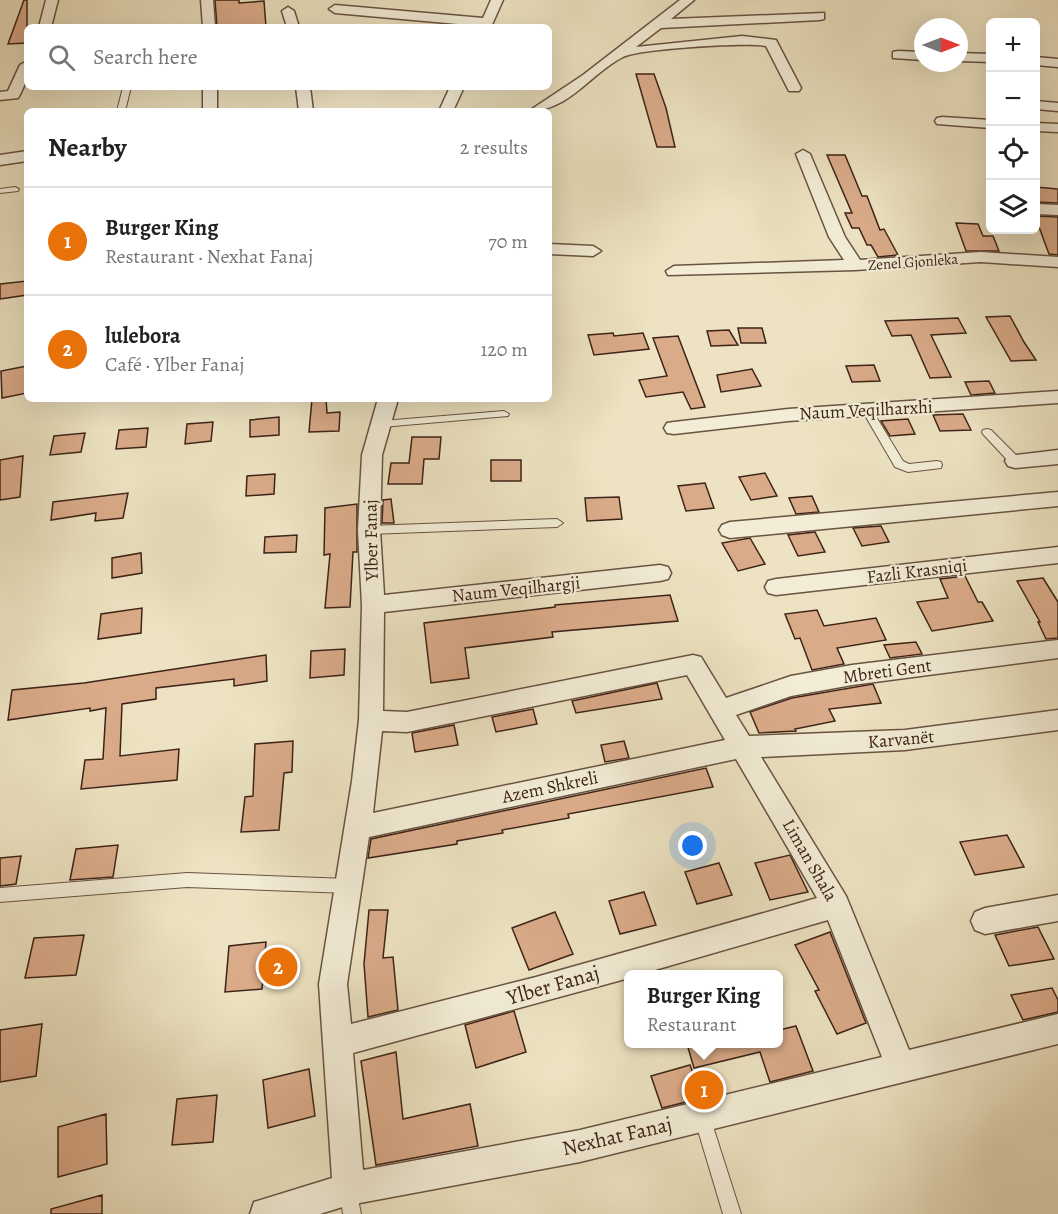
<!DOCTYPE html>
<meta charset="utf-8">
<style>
:root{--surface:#fff;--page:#f2f2f2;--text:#222;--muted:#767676;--line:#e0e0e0;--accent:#0f766e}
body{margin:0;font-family:Alegreya,serif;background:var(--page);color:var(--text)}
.controls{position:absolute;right:18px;top:18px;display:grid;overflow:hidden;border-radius:9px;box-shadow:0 6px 24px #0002}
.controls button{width:54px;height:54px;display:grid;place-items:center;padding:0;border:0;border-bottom:2px solid var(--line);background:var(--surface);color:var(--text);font:30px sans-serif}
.compass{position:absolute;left:914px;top:18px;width:54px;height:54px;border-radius:50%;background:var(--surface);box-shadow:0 6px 24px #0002;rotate:90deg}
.you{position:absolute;left:693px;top:846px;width:21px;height:21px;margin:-15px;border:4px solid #fff;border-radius:50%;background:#1a73e8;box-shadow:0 0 0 9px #1a73e833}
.badge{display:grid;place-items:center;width:39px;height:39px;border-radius:50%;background:var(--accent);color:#fff;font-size:20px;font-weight:700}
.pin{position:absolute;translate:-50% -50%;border:3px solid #fff;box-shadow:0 2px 6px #0006}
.popup{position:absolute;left:624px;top:970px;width:159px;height:78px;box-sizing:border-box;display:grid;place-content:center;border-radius:9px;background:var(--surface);filter:drop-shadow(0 2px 4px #0005);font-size:20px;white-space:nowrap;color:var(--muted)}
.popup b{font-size:22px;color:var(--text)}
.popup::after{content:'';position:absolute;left:50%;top:100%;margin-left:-12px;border:12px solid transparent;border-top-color:var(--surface)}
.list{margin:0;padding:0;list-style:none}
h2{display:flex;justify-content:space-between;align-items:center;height:78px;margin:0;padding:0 24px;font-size:26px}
h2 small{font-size:20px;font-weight:400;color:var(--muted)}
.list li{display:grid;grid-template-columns:39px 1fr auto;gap:18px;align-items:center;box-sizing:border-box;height:108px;padding:0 24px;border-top:2px solid var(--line)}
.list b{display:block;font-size:22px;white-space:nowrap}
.list p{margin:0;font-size:20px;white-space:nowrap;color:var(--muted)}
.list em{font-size:20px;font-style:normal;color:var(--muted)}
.icon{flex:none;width:33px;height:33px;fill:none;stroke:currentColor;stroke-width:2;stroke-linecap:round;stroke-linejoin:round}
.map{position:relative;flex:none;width:1058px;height:1214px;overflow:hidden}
.search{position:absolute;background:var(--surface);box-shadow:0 6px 24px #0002;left:24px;top:24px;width:528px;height:66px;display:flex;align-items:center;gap:15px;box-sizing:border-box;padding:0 21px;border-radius:9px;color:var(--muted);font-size:22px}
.panel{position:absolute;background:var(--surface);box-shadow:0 6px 24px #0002;left:24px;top:108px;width:528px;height:294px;border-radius:9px}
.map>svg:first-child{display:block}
</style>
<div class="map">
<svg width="1058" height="1214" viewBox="0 0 1058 1214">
<rect width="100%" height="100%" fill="#ede3c2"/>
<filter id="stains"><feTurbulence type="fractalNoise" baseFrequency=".00333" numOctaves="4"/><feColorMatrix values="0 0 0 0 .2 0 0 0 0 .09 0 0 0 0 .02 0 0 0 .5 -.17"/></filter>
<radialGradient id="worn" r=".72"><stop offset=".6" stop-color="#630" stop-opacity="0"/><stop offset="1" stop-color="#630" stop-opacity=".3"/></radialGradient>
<!-- building -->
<path fill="#daab89" stroke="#3d2318" stroke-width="1.5" d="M24,0H27V43L8,44Z
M215,0H239V3L264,1L266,27H217Z
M636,74H654L666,108L675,147H657Z
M827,155H845L862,196H867L880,230L884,229L898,255L878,257L871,245H867L859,228H852L845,213H852Z
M1035,187L1058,189V203L1035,202Z
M1035,216L1058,217V255L1049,254Z
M956,223L978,224L983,236H993L999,251H966Z
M27,281V295L0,299V284Z
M1010,316L1024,342L1036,360L1011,361L986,317Z
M958,318L966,333L931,335L951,377L930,378L911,335L892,336L885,321Z
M738,328H762L766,343H741Z
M729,330L738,345L711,346L707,331Z
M613,333L614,336L643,333L649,349L594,355L588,335Z
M678,336L705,407L691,409L683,392L646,397L639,380L667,376L653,338Z
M874,365L880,381L852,382L846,366Z
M27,366V393L2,398L1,371Z
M752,369L761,386L721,392L717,375Z
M989,381L995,393L971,395L965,382Z
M312,399H326L327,413L340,412L339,431L309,432Z
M963,414L971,430L940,431L933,415Z
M279,417V435L250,437V420Z
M908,419L915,434L890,436L881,421Z
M213,422L211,441L185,444L187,424Z
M148,428L146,447L116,449L119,430Z
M85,433L81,452L50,455L54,436Z
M412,437H441L439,459H424L422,484H388L391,463H409Z
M23,456L20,497L0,500V460Z
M491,460H521V481H491Z
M765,473L777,496L751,500L739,477Z
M275,474L274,494L246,496L247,476Z
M705,483L714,508L686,511L678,486Z
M128,493L123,518L95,521L96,513L51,520L53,502Z
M812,496L819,512L796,514L789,498Z
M619,497L622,519L587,521L585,498Z
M391,499L394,523H382L383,500Z
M357,504V552H353L350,607L325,608L330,554L324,555L325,508Z
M881,526L889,542L862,546L853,528Z
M815,532L825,552L798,556L788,535Z
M297,535L296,552L264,553L265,537Z
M750,538L765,564L738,571L722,543Z
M141,553L142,573L112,578V558Z
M965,576L978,602H982L993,621L932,631L917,602L948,598L940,579Z
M1043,578L1058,602V638L1046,639L1038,622H1040L1017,581Z
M670,595L678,621L552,632L553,637L465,648L469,678L431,683L424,623L555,607V605Z
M142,608L141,633L98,639L101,614Z
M817,610L824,626L876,618L886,640L837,648L844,664L812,670L800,638L795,639L785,614Z
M916,642L922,654L890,658L884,645Z
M345,649L344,675L310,678L311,651Z
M266,655L267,681L234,686V679L156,688V699L122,704L120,756L179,749L177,780L81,789L85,760L103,759L106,708L90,711V708L8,720L12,690L84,683Z
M657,683L662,699L576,713L572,701Z
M873,684L881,703L829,709L835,721L795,729L796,731L759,733L750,712L792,698Z
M533,709L537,724L496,732L492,717Z
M454,725L458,745L415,752L412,733Z
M293,741L292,772L284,773L279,830L241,832L245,797L253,796L255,744Z
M624,741L629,758L605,762L601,745Z
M706,768L713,787L568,814L569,818L502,830L503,833L457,841V844L368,858L371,839Z
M1007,835L1024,867L975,875L960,842Z
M118,845L113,877L70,880L76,849Z
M790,855L808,892L770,900L755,863Z
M21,856L16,884L0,886V858Z
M719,863L732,895L697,904L685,872Z
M644,892L656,925L620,934L609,901Z
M369,910H388L383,958L393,957L398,1010L368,1017L364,964Z
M555,912L573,954L529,970L512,928Z
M1038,927L1054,959L1009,966L995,935Z
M830,932L866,1023L837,1034L815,991L819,990L795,945Z
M84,935L76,975L25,978L34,938Z
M266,942L262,989L225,992L229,946Z
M1052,988L1058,1000V1012L1023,1020L1011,995Z
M514,1011L526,1052L476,1068L465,1025Z
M42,1024L36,1076L0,1082V1030Z
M796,1026L813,1071L770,1082L760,1052L694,1068L687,1044H779V1030Z
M396,1052L403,1119L470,1104L478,1146L376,1165L361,1061Z
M690,1065L702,1098L662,1108L651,1076Z
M309,1069L315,1116L268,1128L263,1080Z
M217,1095L213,1142L172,1145L177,1099Z
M106,1114L107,1164L58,1177V1127Z
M102,1195V1214H51V1209Z"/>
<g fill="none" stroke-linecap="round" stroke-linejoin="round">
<!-- service casing -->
<g stroke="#695342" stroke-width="2">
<path id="service" d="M123,87H131L125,111H117Z
M15,187L19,189L18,191L0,193V189Z
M868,409L872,410L903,461L909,464L937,461L941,462L942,465L941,468L908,472L895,467L863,412Z
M504,411L509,414L508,416L382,427L377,424L382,421Z
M987,429L991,430L1019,458L1020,461L1019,464H1011L983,434L982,432L983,430Z
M557,519L563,523L557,527L369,534L363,530L369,526Z
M187,873L348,879L353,881L355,886L353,891L348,893L187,887L0,902V888Z
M702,1109L708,1111L710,1117L741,1214H723L694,1117L696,1111Z
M349,1181L355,1184L361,1214H343L340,1190L343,1184Z"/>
</g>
<!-- minor casing -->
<g stroke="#695342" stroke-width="3">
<path id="minor" d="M46,0H58L51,27H39Z
M201,0H213L215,27H203Z
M491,0H503L491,27L335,13L329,9L335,5L483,18Z
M680,0H694L671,19L824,13V19L820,20L661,28L636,47L742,36L776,40L801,88L799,91H789L766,46C747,42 639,49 623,57C591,73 569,111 529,111L583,75Z
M288,7L294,11L299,27H287L282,11Z
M898,51L923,52V60L893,58V52Z
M959,53L990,54V62L959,61Z
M1036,57L1058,59V67L1036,65Z
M27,61C27,76 26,85 18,98L0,100V92L8,91L20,65Z
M203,87H217V111H203Z
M296,87H310L313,111H299Z
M450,87H464L453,111H439Z
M1036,101L1058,103V111L1036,109Z
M942,117L990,120V128L937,124L935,121L937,118Z
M1036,123L1058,124V132L1036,131Z
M803,150L810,154L845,237L860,260L981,252L1058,257V267L981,262L855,270L668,275L666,271L674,266L844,260L829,237L796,154Z
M27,151V161L0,165V155Z
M1036,204L1058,205V215L1036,214Z
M549,244L593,246L601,251L593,256L549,254Z
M1058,391V403L788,421L674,434L667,433L664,428L667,423L674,422L788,409Z
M378,399H398L382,455L380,530L384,595L660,565L668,567L671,573L668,579L660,581L384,612L383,711L407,712L693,655L701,657L726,698L791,676L852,665L1058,640V658L852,685L791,696L736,715L749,736L905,730L1058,710V730L905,750L761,757L846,896L909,1050L1058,1014V1044L580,1162L349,1205L320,1214H250L254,1202L332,1178L319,984L352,781L359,720L362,605L358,530L362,455ZM687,675L725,740L373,813L382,731L407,732ZM736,759L817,898L536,977L351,1024L347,984L369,837ZM828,920L882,1057L580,1130L363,1170L353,1053L629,978V974H641Z
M1058,450V464L1015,468L1008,466L1005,461L1008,456Z
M1058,492V506L730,538L722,535L719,530L722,525L730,522Z
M1058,547V563L776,595L768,593L765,587L768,581L776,579Z
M1058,895V921L985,934L975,930L971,921L975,912L985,908Z"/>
</g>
<!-- service -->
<use href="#service" fill="#f3edd7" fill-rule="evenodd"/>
<!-- minor -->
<use href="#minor" fill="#f3edd7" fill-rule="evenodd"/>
</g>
<g text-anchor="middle" stroke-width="4.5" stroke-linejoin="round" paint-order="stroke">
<!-- far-street labels -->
<g font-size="15" fill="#3d2318" stroke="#f3edd7">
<text transform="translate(913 262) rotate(-4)" y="5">Zenel Gjonleka</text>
</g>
<!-- street labels -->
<g font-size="18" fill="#3d2318" stroke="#f3edd7">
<text transform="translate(866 410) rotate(-3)" y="6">Naum Veqilharxhi</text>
<text transform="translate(371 540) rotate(-91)" y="6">Ylber Fanaj</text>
<text transform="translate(917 571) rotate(-7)" y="6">Fazli Krasniqi</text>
<text transform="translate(516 589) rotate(-6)" y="6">Naum Veqilhargji</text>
<text transform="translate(887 671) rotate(-8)" y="6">Mbreti Gent</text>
<text transform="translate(901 739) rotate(-5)" y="6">Karvanët</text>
<text transform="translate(550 787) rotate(-12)" y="6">Azem Shkreli</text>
<text transform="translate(810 860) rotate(60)" y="6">Liman Shala</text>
</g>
<!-- near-street labels -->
<g font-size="21" fill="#3d2318" stroke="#f3edd7">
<text transform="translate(553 985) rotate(-16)" y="7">Ylber Fanaj</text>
<text transform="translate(617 1136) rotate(-13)" y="7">Nexhat Fanaj</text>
</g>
</g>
<rect width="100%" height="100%" filter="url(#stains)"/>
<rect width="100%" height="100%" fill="url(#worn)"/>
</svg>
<div class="controls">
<button>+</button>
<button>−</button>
<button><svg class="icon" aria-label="locate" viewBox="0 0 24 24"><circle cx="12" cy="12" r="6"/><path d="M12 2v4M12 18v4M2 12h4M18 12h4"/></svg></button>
<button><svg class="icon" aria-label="layers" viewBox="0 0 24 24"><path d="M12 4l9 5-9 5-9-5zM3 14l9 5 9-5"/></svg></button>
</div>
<svg class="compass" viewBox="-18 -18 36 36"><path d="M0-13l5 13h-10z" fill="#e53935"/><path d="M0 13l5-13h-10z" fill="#767676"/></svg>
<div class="you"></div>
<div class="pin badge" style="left:704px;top:1090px;background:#e8710a">1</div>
<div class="popup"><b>Burger King</b>Restaurant</div>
<div class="pin badge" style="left:278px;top:967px;background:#e8710a">2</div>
<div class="search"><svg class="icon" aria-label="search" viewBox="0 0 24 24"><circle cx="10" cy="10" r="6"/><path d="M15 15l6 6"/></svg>Search here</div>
<section class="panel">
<h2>Nearby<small>2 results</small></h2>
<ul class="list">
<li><span class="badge" style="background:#e8710a">1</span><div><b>Burger King</b><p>Restaurant · Nexhat Fanaj</p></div><em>70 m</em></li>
<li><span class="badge" style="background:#e8710a">2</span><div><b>lulebora</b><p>Café · Ylber Fanaj</p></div><em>120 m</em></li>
</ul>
</section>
</div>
